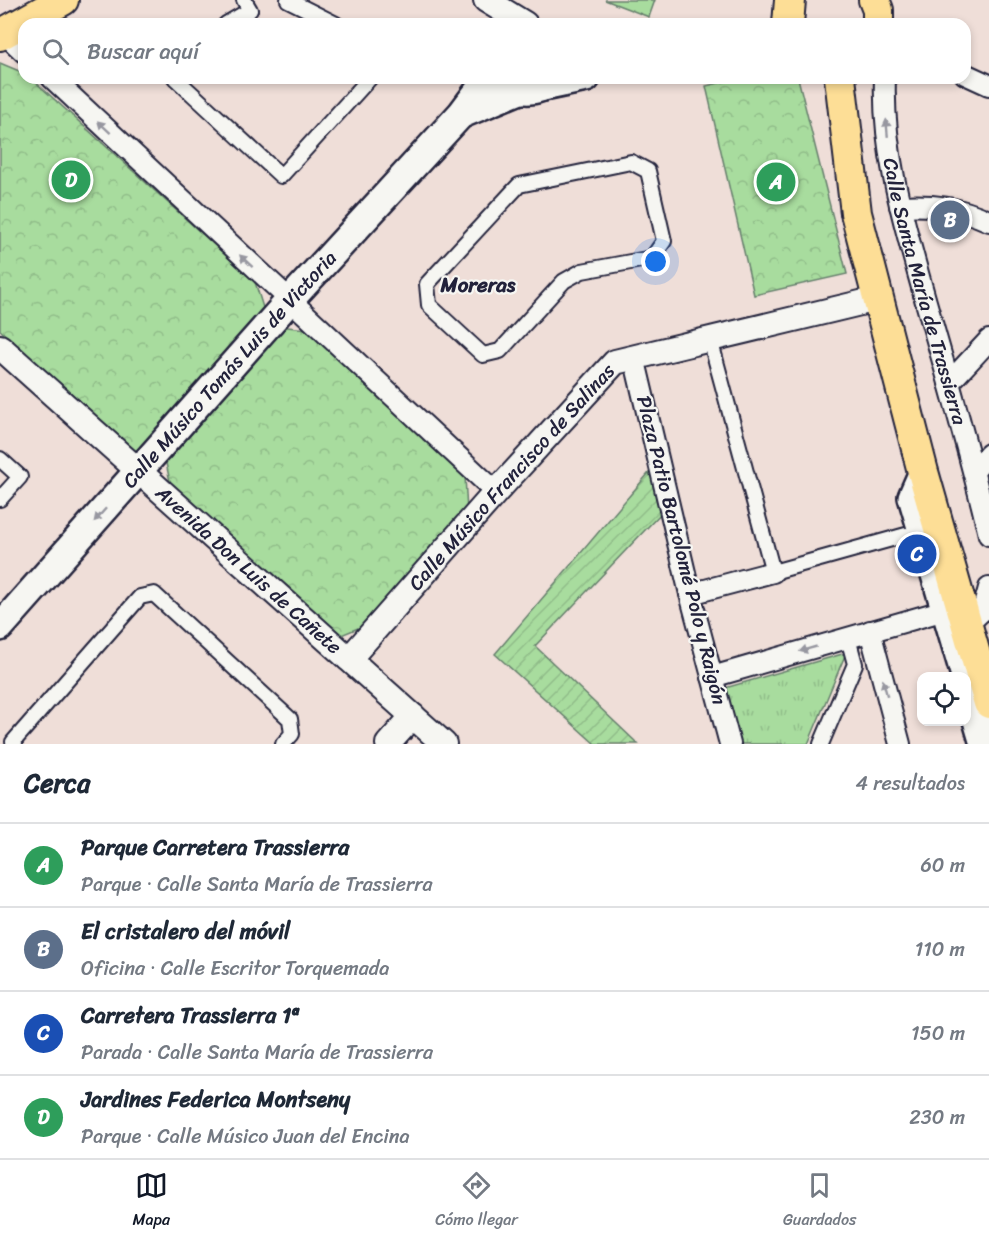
<!DOCTYPE html>
<html lang="es">
<meta charset="utf-8">
<style>
:root{--surface:#fff;--page:#f6f6f7;--text:#1f2937;--muted:#747a83;--line:#e0e1e3;--accent:#111827}
body{margin:0;font-family:Sriracha,sans-serif;background:var(--page);color:var(--text)}
.controls{position:absolute;right:18px;bottom:18px;display:grid;overflow:hidden;border-radius:12px;box-shadow:0 3px 9px #0003}
.controls button{width:54px;height:54px;display:grid;place-items:center;padding:0;border:0;border-bottom:2px solid var(--line);background:var(--surface);color:var(--text);font:30px sans-serif}
.you{position:absolute;left:656px;top:262px;width:21px;height:21px;margin:-15px;border:4px solid #fff;border-radius:50%;background:#1a73e8;box-shadow:0 0 0 9px #1a73e833}
.badge{display:grid;place-items:center;width:39px;height:39px;border-radius:50%;background:var(--accent);color:#fff;font-size:20px;font-weight:700}
.pin{position:absolute;translate:-50% -50%;border:3px solid #fff;box-shadow:0 2px 6px #0006}
.list{margin:0;padding:0;list-style:none}
h2{display:flex;justify-content:space-between;align-items:center;height:78px;margin:0;padding:0 24px;font-size:26px}
h2 small{font-size:20px;font-weight:400;color:var(--muted)}
.list li{display:grid;grid-template-columns:39px 1fr auto;gap:18px;align-items:center;box-sizing:border-box;height:84px;padding:0 24px;border-top:2px solid var(--line)}
.list b{display:block;font-size:22px;white-space:nowrap}
.list p{margin:0;font-size:20px;white-space:nowrap;color:var(--muted)}
.list em{font-size:20px;font-style:normal;color:var(--muted)}
.icon{flex:none;width:33px;height:33px;fill:none;stroke:currentColor;stroke-width:2;stroke-linecap:round;stroke-linejoin:round}
.map{position:relative;flex:none;width:989px;height:744px;overflow:hidden}
.search{position:absolute;background:var(--surface);box-shadow:0 3px 9px #0003;left:18px;right:18px;top:18px;height:66px;display:flex;align-items:center;gap:15px;box-sizing:border-box;padding:0 21px;border-radius:18px;color:var(--muted);font-size:22px}
.sheet{height:414px;background:var(--surface)}
nav{display:flex;justify-content:space-around;align-items:center;box-sizing:border-box;height:84px;border-top:2px solid var(--line);background:var(--surface);font-size:16px;color:var(--muted)}
nav a{display:grid;justify-items:center;gap:3px}
nav .on{color:var(--accent)}
.map>svg:first-child{display:block}
</style>
<div class="map">
<svg width="989" height="744" viewBox="0 0 989 744">
<defs>
<pattern id="grass-tufts" width="24" height="20" patternUnits="userSpaceOnUse" patternTransform="scale(1.5)"><rect width="24" height="20" fill="#a8dc9e"/><path d="M3 7l-1-3M5 7V3M7 7l1-3M15 17l-1-3M17 17v-4M19 17l1-3" fill="none" stroke="#90bc89"/></pattern>
<pattern id="park-crowns" width="20" height="18" patternUnits="userSpaceOnUse" patternTransform="scale(1.5)"><rect width="20" height="18" fill="#a8dc9e"/><path d="M2 6a3 3 0 1 1 6 0M12 15a3 3 0 1 1 6 0" fill="none" stroke="#90bc89"/></pattern>
<pattern id="garden-furrows" width="10" height="10" patternUnits="userSpaceOnUse" patternTransform="scale(1.5)"><rect width="10" height="10" fill="#a8dc9e"/><path d="M-1 1l2-2M0 10L10 0M9 11l2-2" fill="none" stroke="#90bc89"/></pattern>
</defs>
<rect width="100%" height="100%" fill="#efded8"/>
<filter id="ink" filterUnits="userSpaceOnUse"><feTurbulence type="fractalNoise" baseFrequency=".0167" numOctaves="2"/><feDisplacementMap in="SourceGraphic" scale="12" xChannelSelector="R" yChannelSelector="G"/><feConvolveMatrix kernelMatrix="1 2 1 2 8 2 1 2 1" color-interpolation-filters="sRGB"/></filter>
<g filter="url(#ink)">
<!-- grass -->
<path fill="url(#grass-tufts)" stroke="#657f6c" stroke-width="1.5" d="M846,653L808,744H740L725,688Z"/>
<!-- park -->
<path fill="url(#park-crowns)" stroke="#657f6c" stroke-width="1.5" d="M0,63L24,73V78H31L255,282L265,314L137,452L0,330Z
M740,78H798L847,274L754,295L706,86Z
M278,326L306,329L465,476L467,512L363,626L339,636L171,486L164,454Z"/>
<!-- garden -->
<path fill="url(#garden-furrows)" stroke="#657f6c" stroke-width="1.5" d="M653,468L664,510L535,646L638,744H595L495,654Z"/>
<!-- pitch -->
<path fill="#a8dc9e" stroke="#657f6c" stroke-width="1.5" d="M605,0H655L649,17Z"/>
<g fill="none" stroke-linecap="round" stroke-linejoin="round">
<!-- pedestrian casing -->
<g stroke="#22223b" stroke-width="18">
<path id="pedestrian" d="M288,0L336,24
M226,24L250,10L244,0
M175,78L281,176L370,78
M631,162L648,171L664,241L652,258L582,271L564,281L500,351L483,355L429,305L427,284L519,185Z
M710,339L773,572L906,535
M0,459L20,477L0,499
M15,744L13,742L140,597L154,594L290,719L292,734L283,744
M821,744L855,664L848,638"/>
</g>
<!-- minor casing -->
<g stroke="#22223b" stroke-width="24">
<g id="minor">
<path d="M4,33L24,52"/>
<path d="M965,74L989,85"/>
<path d="M52,78L496,492"/>
<path id="s1" d="M885,78C882,155 906,229 926,302C948,379 971,457 989,535"/>
<path d="M900,206C932,204 959,207 989,221"/>
<path d="M634,357L690,594L730,744"/>
<path d="M949,383L989,340"/>
<path d="M974,471L989,454"/>
<path d="M690,594L773,572"/>
<path d="M968,624L983,610L989,588"/>
<path d="M870,631L900,744"/>
<path d="M712,677L945,610"/>
</g>
</g>
<!-- tertiary casing -->
<g stroke="#22223b" stroke-width="28">
<g id="tertiary">
<path d="M486,0L525,24"/>
<path id="s2" d="M0,347L444,744"/>
<path id="s3" d="M349,659L496,492L615,362L877,299"/>
<path d="M388,744L413,716"/>
</g>
</g>
<!-- secondary casing -->
<g stroke="#22223b" stroke-width="32">
<g id="secondary">
<path d="M506,79C519,96 541,92 554,78"/>
<path d="M543,87L586,78"/>
<path d="M462,114L520,90"/>
<path d="M923,472L912,497L965,676"/>
<path id="s4" d="M0,627L289,301L461,114L488,78"/>
<path d="M966,683L984,744"/>
</g>
</g>
<!-- primary casing -->
<g stroke="#22223b" stroke-width="34">
<path id="primary" d="M874,0L878,10V24
M788,24L790,0
M0,35L63,0
M840,78L856,213L923,472L989,703"/>
</g>
<!-- pedestrian -->
<use href="#pedestrian" stroke="#f6f6f2" stroke-width="14"/>
<!-- minor -->
<use href="#minor" stroke="#f6f6f2" stroke-width="20"/>
<!-- tertiary -->
<use href="#tertiary" stroke="#f6f6f2" stroke-width="24"/>
<!-- secondary -->
<use href="#secondary" stroke="#f6f6f2" stroke-width="27"/>
<!-- primary -->
<use href="#primary" stroke="#fdde96" stroke-width="30"/>
</g>
<!-- one-way arrows -->
<defs><path id="oneway-solid" d="M-6-.8H1V-3.2L6.5 0L1 3.2V.8H-6Z" transform="scale(1.5)"/></defs>
<g fill="#9797a0">
<use href="#oneway-solid" transform="translate(104 127) rotate(-137)"/>
<use href="#oneway-solid" transform="translate(887 128) rotate(-95)"/>
<use href="#oneway-solid" transform="translate(246 261) rotate(-137)"/>
<use href="#oneway-solid" transform="translate(100 515) rotate(132)"/>
<use href="#oneway-solid" transform="translate(808 649) rotate(164)"/>
<use href="#oneway-solid" transform="translate(885 688) rotate(-105)"/>
</g>
</g>
<g text-anchor="middle" stroke-width="4.5" stroke-linejoin="round" paint-order="stroke">
<!-- street labels -->
<g font-size="20" fill="#22223b" stroke="#f6f6f2">
<text dy="7" stroke="none"><textPath href="#s1" startOffset="218">Calle Santa María de Trassierra</textPath></text>
<text dy="7" stroke="none"><textPath href="#s4" startOffset="345">Calle Músico Tomás Luis de Victoria</textPath></text>
<text dy="7" stroke="none"><textPath href="#s3" startOffset="244">Calle Músico Francisco de Salinas</textPath></text>
<text transform="translate(682 550) rotate(76)" y="7">Plaza Patio Bartolomé Polo y Raigón</text>
<text dy="7" stroke="none"><textPath href="#s2" startOffset="334">Avenida Don Luis de Cañete</textPath></text>
</g>
<!-- neighbourhood labels -->
<g font-size="21" font-weight="bold" fill="#22223b" stroke="#f6f6f2">
<text x="478" y="292">Moreras</text>
</g>
</g>
</svg>
<div class="controls">
<button><svg class="icon" aria-label="locate" viewBox="0 0 24 24"><circle cx="12" cy="12" r="6"/><path d="M12 2v4M12 18v4M2 12h4M18 12h4"/></svg></button>
</div>
<div class="you"></div>
<div class="pin badge" style="left:776px;top:182px;background:#2e9e5b">A</div>
<div class="pin badge" style="left:950px;top:220px;background:#5c6f8a">B</div>
<div class="pin badge" style="left:917px;top:554px;background:#1a4fb4">C</div>
<div class="pin badge" style="left:71px;top:180px;background:#2e9e5b">D</div>
<div class="search"><svg class="icon" aria-label="search" viewBox="0 0 24 24"><circle cx="10" cy="10" r="6"/><path d="M15 15l6 6"/></svg>Buscar aquí</div>
</div>
<section class="sheet">
<h2>Cerca<small>4 resultados</small></h2>
<ul class="list">
<li><span class="badge" style="background:#2e9e5b">A</span><div><b>Parque Carretera Trassierra</b><p>Parque · Calle Santa María de Trassierra</p></div><em>60 m</em></li>
<li><span class="badge" style="background:#5c6f8a">B</span><div><b>El cristalero del móvil</b><p>Oficina · Calle Escritor Torquemada</p></div><em>110 m</em></li>
<li><span class="badge" style="background:#1a4fb4">C</span><div><b>Carretera Trassierra 1ª</b><p>Parada · Calle Santa María de Trassierra</p></div><em>150 m</em></li>
<li><span class="badge" style="background:#2e9e5b">D</span><div><b>Jardines Federica Montseny</b><p>Parque · Calle Músico Juan del Encina</p></div><em>230 m</em></li>
</ul>
</section>
<nav>
<a class="on"><svg class="icon" aria-label="map" viewBox="0 0 24 24"><path d="M3 6l6-2 6 2 6-2v14l-6 2-6-2-6 2zM9 4v14M15 6v14"/></svg>Mapa</a>
<a><svg class="icon" aria-label="directions" viewBox="0 0 24 24"><path d="M12 3l9 9-9 9-9-9zM9 14v-3h6M13 9l2 2-2 2"/></svg>Cómo llegar</a>
<a><svg class="icon" aria-label="saved" viewBox="0 0 24 24"><path d="M7 4h10v16l-5-4-5 4z"/></svg>Guardados</a>
</nav>
